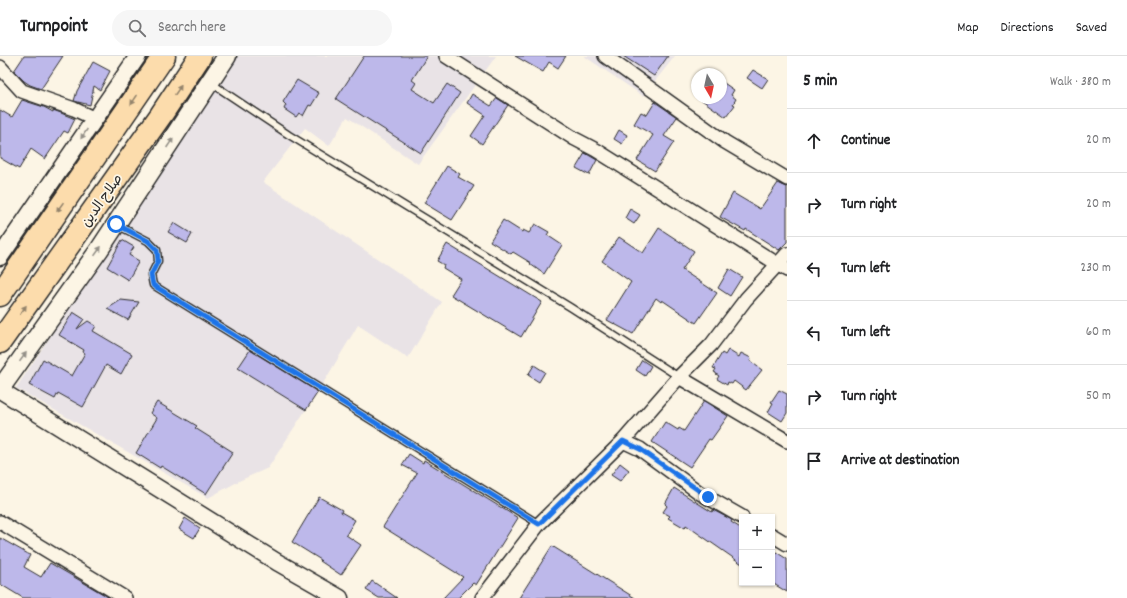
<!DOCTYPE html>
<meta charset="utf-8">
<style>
:root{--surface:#fff;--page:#f6f6f6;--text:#202124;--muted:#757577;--line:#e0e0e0}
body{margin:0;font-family:Dekko,"Playpen Sans Arabic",sans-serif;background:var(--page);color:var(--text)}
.controls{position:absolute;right:12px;bottom:12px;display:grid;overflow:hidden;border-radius:0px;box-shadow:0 1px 3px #0004}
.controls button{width:36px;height:36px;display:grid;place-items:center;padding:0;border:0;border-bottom:1px solid var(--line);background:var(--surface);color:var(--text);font:20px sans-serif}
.compass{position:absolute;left:691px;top:12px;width:36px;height:36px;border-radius:50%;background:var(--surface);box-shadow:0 1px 3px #0004;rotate:171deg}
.stop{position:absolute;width:12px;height:12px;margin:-9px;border:3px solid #1a73e8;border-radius:50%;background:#fff}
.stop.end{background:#1a73e8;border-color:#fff;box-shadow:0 1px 4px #0008}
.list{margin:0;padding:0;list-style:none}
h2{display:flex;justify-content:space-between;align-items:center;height:52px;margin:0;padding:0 16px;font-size:17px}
h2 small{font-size:13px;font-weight:400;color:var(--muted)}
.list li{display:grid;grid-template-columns:26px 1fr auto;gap:12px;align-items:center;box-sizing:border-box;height:64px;padding:0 16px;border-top:1px solid var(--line)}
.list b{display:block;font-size:15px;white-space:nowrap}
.list em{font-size:13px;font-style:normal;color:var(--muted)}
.icon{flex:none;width:22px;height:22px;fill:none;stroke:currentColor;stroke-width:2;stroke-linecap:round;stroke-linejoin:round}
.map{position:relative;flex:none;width:787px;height:542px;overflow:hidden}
header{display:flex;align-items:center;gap:24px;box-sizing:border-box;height:56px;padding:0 20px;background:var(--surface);border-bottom:1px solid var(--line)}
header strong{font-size:19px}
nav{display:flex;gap:22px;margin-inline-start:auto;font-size:14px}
.search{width:280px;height:36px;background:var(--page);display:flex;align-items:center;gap:10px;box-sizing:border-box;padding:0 14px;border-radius:22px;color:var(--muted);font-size:15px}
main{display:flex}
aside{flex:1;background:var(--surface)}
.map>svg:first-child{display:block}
</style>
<header>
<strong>Turnpoint</strong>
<div class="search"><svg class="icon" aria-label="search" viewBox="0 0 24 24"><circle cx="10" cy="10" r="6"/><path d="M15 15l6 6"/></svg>Search here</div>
<nav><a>Map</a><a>Directions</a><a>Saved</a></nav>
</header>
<main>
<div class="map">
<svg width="787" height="542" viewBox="0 0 787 542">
<rect width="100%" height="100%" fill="#fcf5e5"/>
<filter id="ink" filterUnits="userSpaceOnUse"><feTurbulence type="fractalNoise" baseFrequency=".025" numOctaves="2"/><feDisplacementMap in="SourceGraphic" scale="8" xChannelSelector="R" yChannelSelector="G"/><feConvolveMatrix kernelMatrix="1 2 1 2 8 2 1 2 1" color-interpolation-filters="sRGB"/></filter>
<g filter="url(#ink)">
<!-- built -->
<path fill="#e9e3e6" d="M238,0H496L418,108L347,61L329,90L305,72L263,126L442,246L408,302L358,269L327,321L268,412L241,424L208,442L16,332Z
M584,0H675L643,40Z"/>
<!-- building -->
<path fill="#bdb8ea" stroke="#2b2b2b" d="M24,0H63L41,33L30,29L24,25L14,15Z
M364,0H427L412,24L416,27L412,33L434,47L447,28L460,37L421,97L336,43Z
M515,0H566L558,12L549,6L543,16Z
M623,0H668L654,20Z
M93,6L110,15L100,34L94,30L90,49L74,45L77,35Z
M753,14L768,23L762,32L747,22Z
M297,24L319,37L311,50L309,49L303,60L299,57L296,61L284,53L286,49L283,46Z
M721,25L734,34L731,39L736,43L733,48L735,49L726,61L699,42H721Z
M472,38L491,50L497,42L508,49L482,88L471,80L485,59L467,47Z
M22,44L44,51L53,56V54L61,57L75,63L68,77L64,75L45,103L31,93L19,113L0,102V54L12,61Z
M655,46L677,61L664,80L674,86L655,115L637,104L653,79L634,68L641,56L647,59Z
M619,74L627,79L622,88L614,83Z
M585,97L597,104L589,119L576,112Z
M447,110L460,118L458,121L474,130L452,164L424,147Z
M778,127L787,131V186L779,194L746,173L745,175L720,161L733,137L760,153Z
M630,153L640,159L634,168L625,162Z
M503,164L522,176L523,174L529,177L535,168L549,176L547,179L562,189L544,218L530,208L531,207L513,196L511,198L490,185Z
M174,167L192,178L187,187L168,176Z
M659,172L694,195L682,214L717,237L696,267L662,244L661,246L656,242L633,278L607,264L631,226L602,205L619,181L643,197Z
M122,184L134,191L129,199L139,205L128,224L107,211Z
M447,188L542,246L521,281L451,239L461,223L443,212L444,209L437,205Z
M729,213L742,221L730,240L718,232Z
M121,244L139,246L128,264L107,253Z
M73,256L84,263L77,273L88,265L96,270L93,275L132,298L121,318L106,309L83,351L58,337L55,343L29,329L43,303L72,320L85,297L83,296L84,294L59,279Z
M250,294L318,336L306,354L238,312Z
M728,294L739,301L741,297L751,302L750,305L762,314L746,334L734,325L732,328L728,326L727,329L717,323L719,320L716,318V317L714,316L716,313L713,312L722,297L725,299Z
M642,304L651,310L645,320L636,314Z
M534,309L545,316L539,326L528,319Z
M779,334L787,338V357L782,365L768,356L773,347L771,346Z
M704,345L728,360L711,384L709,383L690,411L652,386L665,366L678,374L679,372L684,375Z
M157,346L197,370L195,372L233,396L206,438L161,410L160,412L136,397L157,362L150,357Z
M409,398L423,407L424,404L518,462L476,529L473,527L458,542H443L463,521L383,471L417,417L402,409Z
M620,407L629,414L620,425L611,419Z
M674,432L712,456L713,454L732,464L731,466L742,473V508L686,469L685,472L668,462L670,460L663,456L667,450L665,448Z
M319,441L342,454L341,456L355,464L346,479L361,489L341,519L320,505L321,504L292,486Z
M185,462L200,472L194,482L179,473Z
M0,482L30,499L24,511L41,521L50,507L110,542H23L0,528Z
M552,490L635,542H519Z
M776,496L787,503V536L772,527V502Z
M372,525L397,542H379L366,534Z"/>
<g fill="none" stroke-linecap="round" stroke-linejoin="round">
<!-- service casing -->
<g stroke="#2b2b2b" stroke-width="9">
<path id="service" d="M211,27L289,79L570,251L679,321
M117,169L148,185L157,194L158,205L151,219L153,229L539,468"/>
</g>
<!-- minor casing -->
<g stroke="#2b2b2b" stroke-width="16">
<path id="minor" d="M446,0L575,83L596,94L787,214
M605,0L725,86L787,123
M0,11L22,35L74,53L95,63
M679,321L787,385
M623,385L640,393L700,437L742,461
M0,466L125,542
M772,479L787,488
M482,542L539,468L623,385L679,321L711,289L746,243L787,198"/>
</g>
<!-- tertiary casing -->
<g stroke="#2b2b2b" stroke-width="19">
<path id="tertiary" d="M0,201L138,0
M0,334L277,506L340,542"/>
</g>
<!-- secondary casing -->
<g stroke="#2b2b2b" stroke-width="21">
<path id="secondary" d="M0,333L99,194L227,0"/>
</g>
<!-- trunk casing -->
<g stroke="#2b2b2b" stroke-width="25">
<path id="trunk" d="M0,239L164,0
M0,286L161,59L200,0"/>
</g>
<!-- service -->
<use href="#service" stroke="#fcf5e5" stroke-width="6"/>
<!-- minor -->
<use href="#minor" stroke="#fcf5e5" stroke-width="13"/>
<!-- tertiary -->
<use href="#tertiary" stroke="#fcf5e5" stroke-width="16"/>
<!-- secondary -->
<use href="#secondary" stroke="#fcf5e5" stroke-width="18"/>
<!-- trunk -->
<use href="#trunk" stroke="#fcdcac" stroke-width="22"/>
</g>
<!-- one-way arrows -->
<defs><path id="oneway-solid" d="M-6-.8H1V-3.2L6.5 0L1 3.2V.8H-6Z"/></defs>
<g fill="#94846c">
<use href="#oneway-solid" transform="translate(178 34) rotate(-56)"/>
<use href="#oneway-solid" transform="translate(134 44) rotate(124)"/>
<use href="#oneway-solid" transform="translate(60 151) rotate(125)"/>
<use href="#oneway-solid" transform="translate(23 254) rotate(-55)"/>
</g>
<g fill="#949088">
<use href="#oneway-solid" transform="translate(84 78) rotate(124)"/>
<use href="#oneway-solid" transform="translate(170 87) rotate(-56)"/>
<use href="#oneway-solid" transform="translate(98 195) rotate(-55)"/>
<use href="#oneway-solid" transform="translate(23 301) rotate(-55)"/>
</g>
</g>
<g fill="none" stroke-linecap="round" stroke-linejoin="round" filter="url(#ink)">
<!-- route -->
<path stroke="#1a73e8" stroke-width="5" d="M116,168L148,185L157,194L158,205L151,219L153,229L539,468L623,385L640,393L708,441"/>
</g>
<g text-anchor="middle" stroke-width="3.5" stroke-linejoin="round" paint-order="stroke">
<!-- street labels -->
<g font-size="14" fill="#2b2b2b" stroke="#fcf5e5">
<text transform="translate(101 144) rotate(-55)" y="5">صلاح الدين</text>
</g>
</g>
</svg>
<div class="controls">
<button>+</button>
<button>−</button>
</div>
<svg class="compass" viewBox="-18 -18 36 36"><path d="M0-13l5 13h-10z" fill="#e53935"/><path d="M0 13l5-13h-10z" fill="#757577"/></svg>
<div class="stop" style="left:116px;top:168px"></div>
<div class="stop end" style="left:708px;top:441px"></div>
</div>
<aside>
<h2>5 min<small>Walk · 380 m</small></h2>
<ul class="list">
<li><svg class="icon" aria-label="ahead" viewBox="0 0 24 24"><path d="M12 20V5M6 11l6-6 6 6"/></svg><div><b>Continue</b></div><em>20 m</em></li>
<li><svg class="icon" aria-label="right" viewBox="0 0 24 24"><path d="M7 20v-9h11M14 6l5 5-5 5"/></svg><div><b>Turn right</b></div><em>20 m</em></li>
<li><svg class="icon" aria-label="left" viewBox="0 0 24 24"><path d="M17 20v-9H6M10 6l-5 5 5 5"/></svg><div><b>Turn left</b></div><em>230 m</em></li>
<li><svg class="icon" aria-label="left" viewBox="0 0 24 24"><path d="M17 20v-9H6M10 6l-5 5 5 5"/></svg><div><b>Turn left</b></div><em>60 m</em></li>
<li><svg class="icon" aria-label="right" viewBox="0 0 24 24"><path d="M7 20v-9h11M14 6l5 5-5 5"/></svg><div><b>Turn right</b></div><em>50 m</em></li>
<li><svg class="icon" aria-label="arrive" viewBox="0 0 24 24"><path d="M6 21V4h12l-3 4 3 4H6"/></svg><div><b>Arrive at destination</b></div></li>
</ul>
</aside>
</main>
